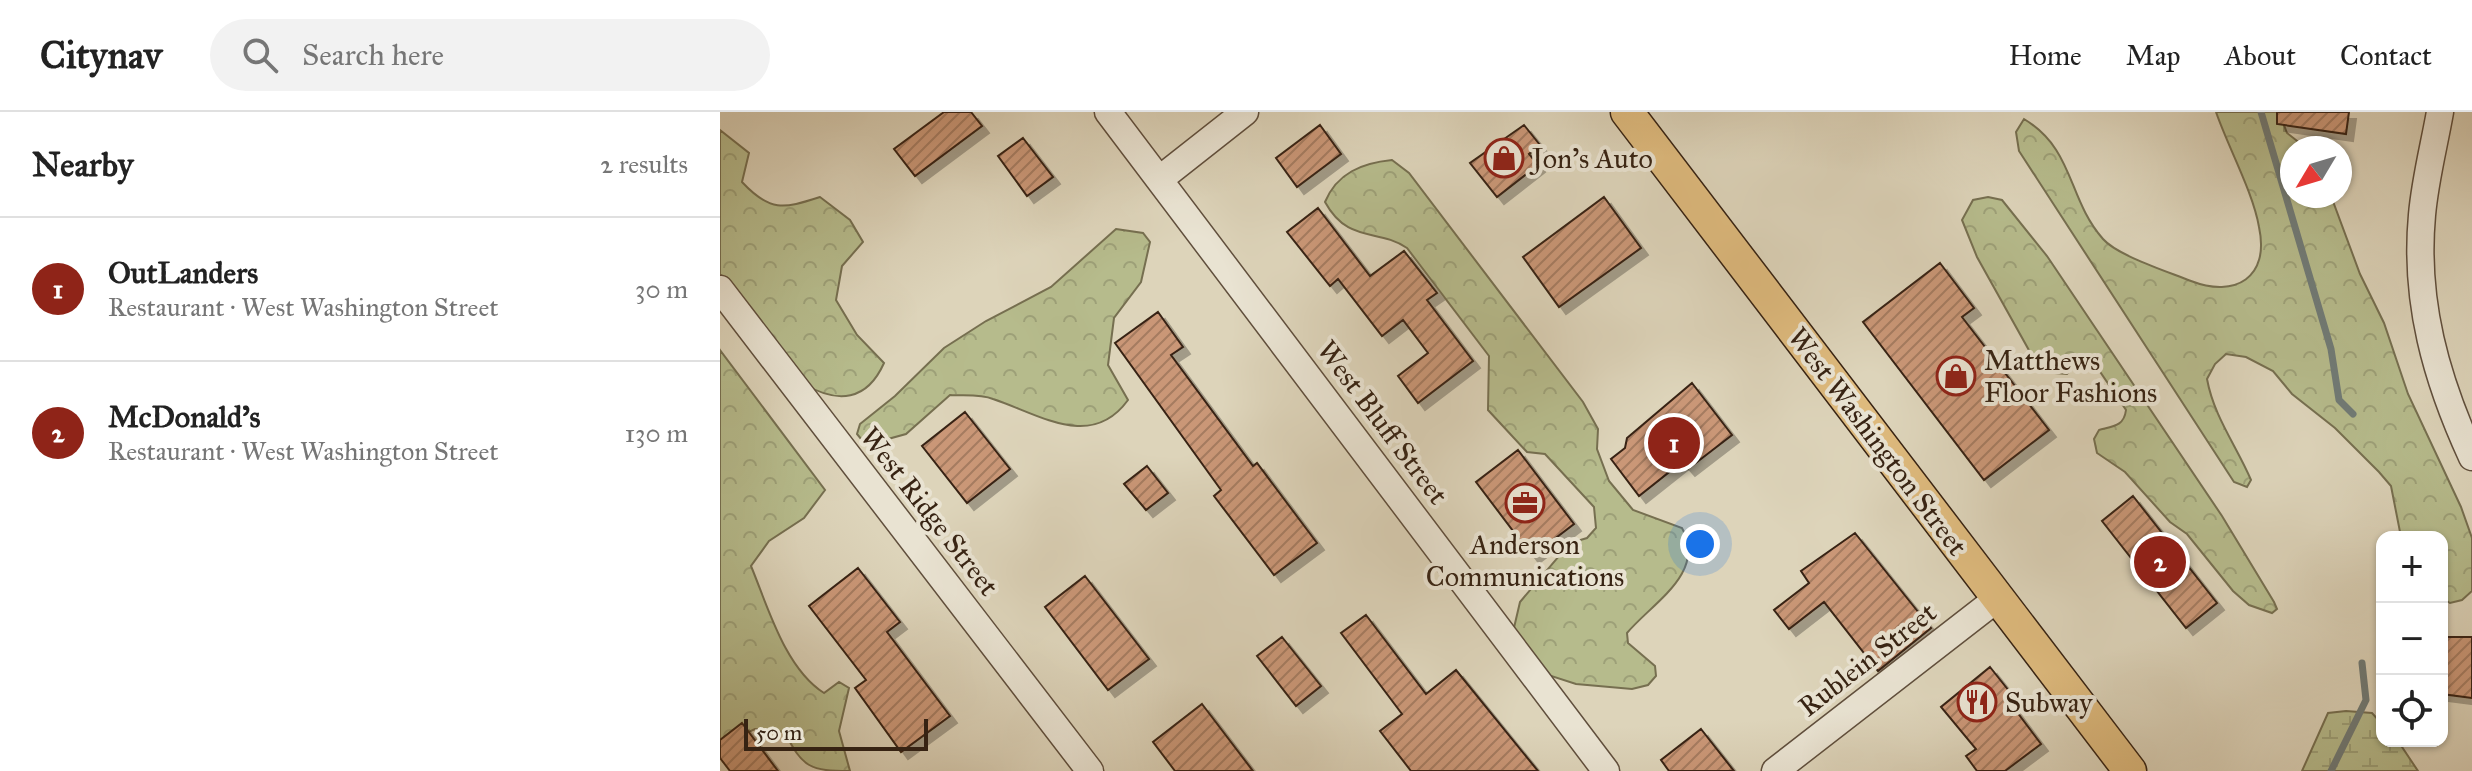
<!DOCTYPE html>
<meta charset="utf-8">
<style>
:root{--surface:#fff;--page:#f2f2f2;--text:#222;--muted:#767676;--line:#e0e0e0;--accent:#8f2418}
body{margin:0;font-family:"IM FELL Great Primer",serif;background:var(--page);color:var(--text)}
.controls{position:absolute;right:24px;bottom:24px;display:grid;overflow:hidden;border-radius:16px;box-shadow:0 2px 6px #0004}
.controls button{width:72px;height:72px;display:grid;place-items:center;padding:0;border:0;border-bottom:2px solid var(--line);background:var(--surface);color:var(--text);font:40px sans-serif}
.compass{position:absolute;left:1560px;top:24px;width:72px;height:72px;border-radius:50%;background:var(--surface);box-shadow:0 2px 6px #0004;rotate:232deg}
.scale{position:absolute;left:24px;bottom:20px;width:184px;box-sizing:border-box;padding-left:8px;border:4px solid #372313;border-top:0;font-size:22px;line-height:28px;white-space:nowrap;color:#372313;-webkit-text-stroke:6px #e9e3d2;paint-order:stroke}
.you{position:absolute;left:980px;top:432px;width:28px;height:28px;margin:-20px;border:6px solid #fff;border-radius:50%;background:#1a73e8;box-shadow:0 0 0 12px #1a73e833}
.badge{display:grid;place-items:center;width:52px;height:52px;border-radius:50%;background:var(--accent);color:#fff;font-size:26px;font-weight:700}
.pin{position:absolute;translate:-50% -50%;border:4px solid #fff;box-shadow:0 2px 8px #0006}
.list{margin:0;padding:0;list-style:none}
h2{display:flex;justify-content:space-between;align-items:center;height:104px;margin:0;padding:0 32px;font-size:34px}
h2 small{font-size:26px;font-weight:400;color:var(--muted)}
.list li{display:grid;grid-template-columns:52px 1fr auto;gap:24px;align-items:center;box-sizing:border-box;height:144px;padding:0 32px;border-top:2px solid var(--line)}
.list b{display:block;font-size:30px;white-space:nowrap}
.list p{margin:0;font-size:26px;white-space:nowrap;color:var(--muted)}
.list em{font-size:26px;font-style:normal;color:var(--muted)}
.icon{flex:none;width:44px;height:44px;fill:none;stroke:currentColor;stroke-width:2;stroke-linecap:round;stroke-linejoin:round}
.map{position:relative;flex:none;width:1752px;height:659px;overflow:hidden}
header{display:flex;align-items:center;gap:48px;box-sizing:border-box;height:112px;padding:0 40px;background:var(--surface);border-bottom:2px solid var(--line)}
header strong{font-size:38px}
nav{display:flex;gap:44px;margin-inline-start:auto;font-size:28px}
.search{width:560px;height:72px;background:var(--page);display:flex;align-items:center;gap:20px;box-sizing:border-box;padding:0 28px;border-radius:44px;color:var(--muted);font-size:30px}
main{display:flex}
aside{flex:1;background:var(--surface)}
.map>svg:first-child{display:block}
</style>
<header>
<strong>Citynav</strong>
<div class="search"><svg class="icon" aria-label="search" viewBox="0 0 24 24"><circle cx="10" cy="10" r="6"/><path d="M15 15l6 6"/></svg>Search here</div>
<nav><a>Home</a><a>Map</a><a>About</a><a>Contact</a></nav>
</header>
<main>
<aside>
<h2>Nearby<small>2 results</small></h2>
<ul class="list">
<li><span class="badge">1</span><div><b>OutLanders</b><p>Restaurant · West Washington Street</p></div><em>30 m</em></li>
<li><span class="badge">2</span><div><b>McDonald's</b><p>Restaurant · West Washington Street</p></div><em>130 m</em></li>
</ul>
</aside>
<div class="map">
<svg width="1752" height="659" viewBox="0 0 1752 659">
<defs>
<pattern id="forest-crowns" width="20" height="18" patternUnits="userSpaceOnUse" patternTransform="scale(2)"><rect width="20" height="18" fill="#b6bb8c"/><path d="M2 6a3 3 0 1 1 6 0M12 15a3 3 0 1 1 6 0" fill="none" stroke="#9da078"/></pattern>
<pattern id="wetland-marsh" width="20" height="14" patternUnits="userSpaceOnUse" patternTransform="scale(2)"><rect width="20" height="14" fill="#b6bb8c"/><path d="M1 5h8M5 5V1M11 12h8M15 12V8" fill="none" stroke="#9da078"/></pattern>
<pattern id="building-hatch" width="6" height="6" patternUnits="userSpaceOnUse" patternTransform="scale(2)"><rect width="6" height="6" fill="#ca9777"/><path d="M-1 1l2-2M0 6l6-6M5 7l2-2" fill="none" stroke="#a57b60"/></pattern>
<filter id="shadow"><feDropShadow dx="7" dy="7" stdDeviation="0" flood-color="#0004"/></filter>
</defs>
<rect width="100%" height="100%" fill="#ddd4ba"/>
<filter id="stains"><feTurbulence type="fractalNoise" baseFrequency=".0025" numOctaves="4"/><feColorMatrix values="0 0 0 0 .2 0 0 0 0 .09 0 0 0 0 .02 0 0 0 .5 -.17"/></filter>
<radialGradient id="worn" r=".72"><stop offset=".6" stop-color="#630" stop-opacity="0"/><stop offset="1" stop-color="#630" stop-opacity=".3"/></radialGradient>
<!-- forest -->
<path fill="url(#forest-crowns)" stroke="#766f50" stroke-width="2" d="M1496,0H1559L1567,21L1586,36H1572V84H1611L1640,162L1664,211L1688,282L1741,395L1752,426V479L1742,488L1730,491L1722,486V425H1681L1671,374L1659,360L1615,316L1572,282L1553,259L1526,245L1506,242L1495,252L1487,267C1494,305 1516,333 1531,368L1527,375L1514,370L1299,39L1296,20L1304,7C1355,38 1347,86 1383,127C1398,144 1449,160 1471,169C1515,186 1550,166 1539,115C1533,80 1508,35 1496,0Z
M0,18L29,41L22,70C50,100 63,97 100,85L130,108L143,130L122,154L116,188L137,223L164,251C147,289 118,292 84,272L0,162Z
M672,48L689,61L863,290L878,317L877,337L889,369L913,398L962,416C987,461 932,491 907,521L908,531L935,554L936,564L928,573L912,577L856,572L828,563L793,520L800,490L850,431L867,426L876,416L874,395L825,342L807,340L768,298L769,244L687,136C658,116 628,132 605,90C617,61 642,51 672,48Z
M1268,85L1282,88L1327,144L1502,404L1554,490L1557,497L1552,501L1529,493L1513,479L1467,422L1450,410L1405,360L1377,341L1374,327L1379,318C1394,314 1404,314 1406,298L1372,248L1364,246L1347,262L1335,261L1310,240L1257,145L1242,108L1253,88Z
M396,117L423,121L430,130L421,170L394,206L388,253L408,288C371,339 319,302 273,287C261,282 244,284 230,283L186,322L146,333L137,322L140,312L175,284L224,236L266,209L331,175Z
M0,238L105,378L84,406L49,429L31,454C48,495 65,556 104,581L119,570L129,576L119,619L130,659C91,659 82,656 65,620L35,617L0,633Z"/>
<!-- wetland -->
<path fill="url(#wetland-marsh)" stroke="#766f50" stroke-width="2" d="M1626,599L1652,601L1662,612V629H1678L1698,659H1582L1608,601Z"/>
<g fill="none" stroke-linecap="round" stroke-linejoin="round">
<!-- stream -->
<path stroke="#707b77" stroke-width="7" d="M1541,0L1611,237L1619,288L1633,302
M1611,659L1646,588L1642,551"/>
</g>
<!-- building -->
<path fill="url(#building-hatch)" stroke="#372313" stroke-width="2" filter="url(#shadow)" d="M224,0H251L262,14L195,64L174,37Z
M1557,0H1629L1626,22L1557,12Z
M600,13L621,42L577,75L556,46Z
M804,13L820,33L809,42L818,53L777,85L750,51Z
M303,26L333,65L307,84L278,44Z
M884,85L921,136L839,195L803,145Z
M598,96L650,164L684,139L717,181L707,188L753,249L698,291L678,264L708,241L683,208L662,224L618,167L610,174L567,120Z
M1220,151L1254,196L1242,205L1329,318L1264,368L1143,210Z
M438,200L463,235L451,243L533,354L537,351L597,431L554,463L494,384L501,378L395,231Z
M972,271L1012,323L968,357L962,350L919,384L891,347L905,336L907,326Z
M245,300L290,357L247,391L202,334Z
M798,338L854,412L812,444L756,370Z
M427,354L448,381L426,398L404,372Z
M1413,384L1497,491L1466,516L1382,409Z
M1135,421L1211,516L1158,559L1104,490L1069,517L1054,498L1089,471L1081,459Z
M138,456L180,510L167,520L230,604L181,640L135,576L146,568L89,494Z
M365,464L429,547L388,578L325,495Z
M646,503L706,582L736,558L818,659H691L660,619L682,602L621,521Z
M562,525L601,574L576,594L537,544Z
M1722,525H1752V586L1722,582Z
M1270,555L1293,584L1288,588L1321,632L1285,659H1257L1246,644L1256,637L1221,595Z
M482,592L533,659H455L433,630Z
M22,611L58,659H10L0,646V628Z
M981,617L1014,659H949L941,648Z"/>
<g fill="none" stroke-linecap="round" stroke-linejoin="round">
<!-- minor casing -->
<g stroke="#604f3d" stroke-width="29">
<path id="minor" d="M388,0L886,659
M1720,0C1714,34 1705,68 1702,103C1694,189 1716,267 1752,345
M440,67L525,0
M0,177L370,659
M1055,659L1278,486"/>
</g>
<!-- major casing -->
<g stroke="#372313" stroke-width="35">
<path id="major" d="M907,0L1410,659"/>
</g>
<!-- minor -->
<use href="#minor" stroke="#e9e3d2" stroke-width="26"/>
<!-- major -->
<use href="#major" stroke="#deba7d" stroke-width="32"/>
</g>
<!-- icons -->
<defs>
<g id="shop-ring" transform="scale(2)"><circle r="9.5" fill="#e9e3d2" stroke="#8f2418" stroke-width="1.5"/><path d="M-5-2.5h2.3a2.7 3.5 0 0 1 5.4 0H5L5.5 6h-11ZM-1.5-2.5h3a1.5 2.3 0 0 0-3 0Z" fill="#8f2418"/></g>
<g id="office-ring" transform="scale(2)"><circle r="9.5" fill="#e9e3d2" stroke="#8f2418" stroke-width="1.5"/><path d="M-6-3h4V-5.5h4V-3h4V5H-6ZM-1-4.5V-3h2v-1.5ZM-6 0V1H6V0Z" fill="#8f2418"/></g>
<g id="restaurant-ring" transform="scale(2)"><circle r="9.5" fill="#e9e3d2" stroke="#8f2418" stroke-width="1.5"/><path d="M-5-6h1v4h1v-4h1v4h1v-4h1v5L-1.5 .5V6h-2V.5L-5-1ZM5-6V6H3V1.5H1.5Q1.5-4 5-6Z" fill="#8f2418"/></g>
</defs>
<g fill-rule="evenodd">
<use href="#shop-ring" x="784" y="46"/>
<use href="#shop-ring" x="1236" y="264"/>
<use href="#office-ring" x="805" y="391"/>
<use href="#restaurant-ring" x="1257" y="590"/>
</g>
<g text-anchor="middle" stroke-width="8" stroke-linejoin="round" paint-order="stroke">
<!-- poi labels -->
<g font-size="28" fill="#372313" stroke="#e9e3d2" text-anchor="start">
<text x="812" y="56">Jon's Auto</text>
<text x="1264" y="258">Matthews<tspan x="1264" dy="32">Floor Fashions</tspan></text>
<text x="805" y="442" text-anchor="middle">Anderson<tspan x="805" dy="32">Communications</tspan></text>
<text x="1285" y="600">Subway</text>
</g>
<!-- street labels -->
<g font-size="28" fill="#372313" stroke="#e9e3d2">
<text transform="translate(663 310) rotate(53)" y="10">West Bluff Street</text>
<text transform="translate(1158 329) rotate(53)" y="10">West Washington Street</text>
<text transform="translate(210 399) rotate(52)" y="10">West Ridge Street</text>
<text transform="translate(1147 547) rotate(-38)" y="10">Rublein Street</text>
</g>
</g>
<rect width="100%" height="100%" filter="url(#stains)"/>
<rect width="100%" height="100%" fill="url(#worn)"/>
</svg>
<div class="controls">
<button>+</button>
<button>−</button>
<button><svg class="icon" aria-label="locate" viewBox="0 0 24 24"><circle cx="12" cy="12" r="6"/><path d="M12 2v4M12 18v4M2 12h4M18 12h4"/></svg></button>
</div>
<svg class="compass" viewBox="-18 -18 36 36"><path d="M0-13l5 13h-10z" fill="#e53935"/><path d="M0 13l5-13h-10z" fill="#767676"/></svg>
<div class="scale">50 m</div>
<div class="you"></div>
<div class="pin badge" style="left:954px;top:331px">1</div>
<div class="pin badge" style="left:1440px;top:450px">2</div>
</div>
</main>
